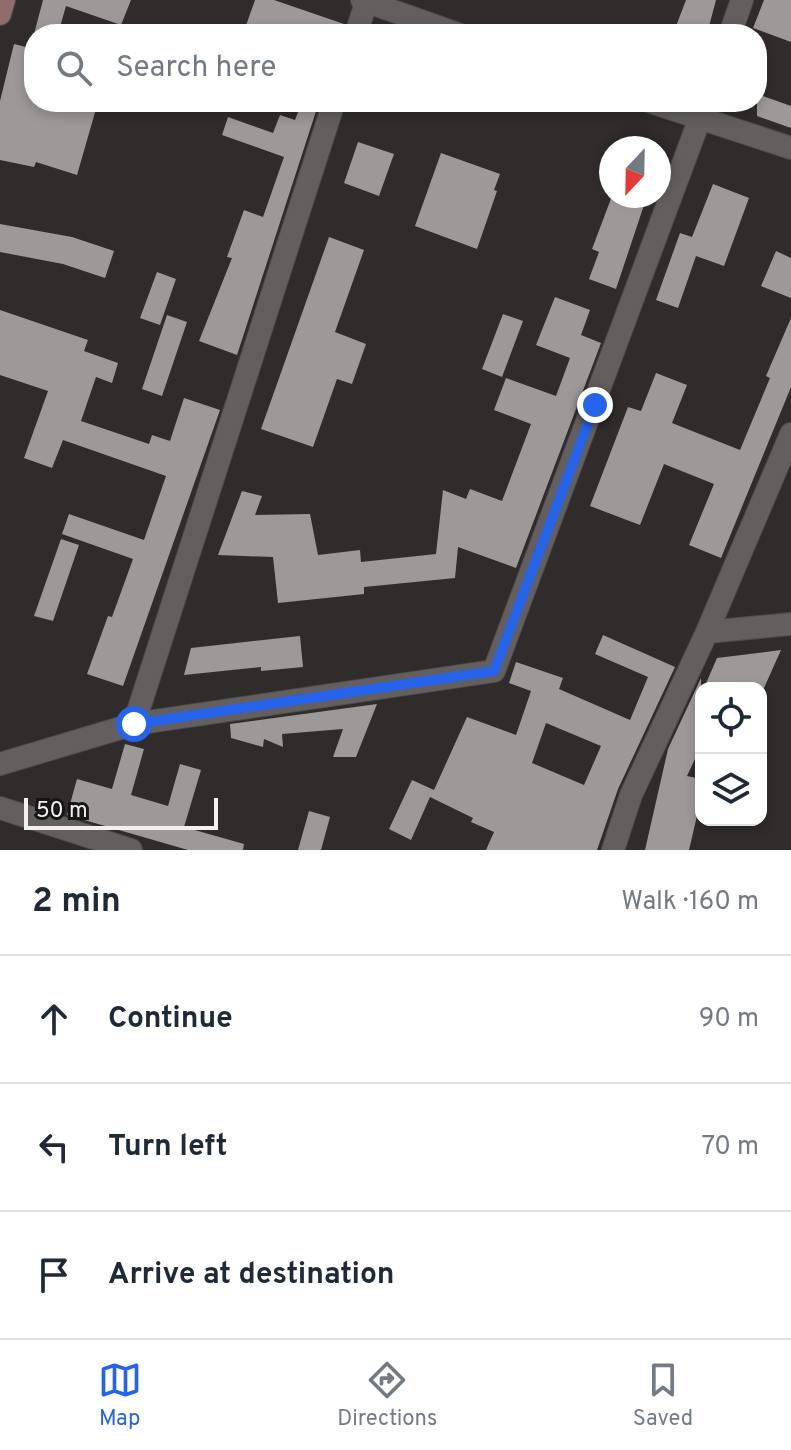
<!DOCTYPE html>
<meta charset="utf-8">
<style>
:root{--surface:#fff;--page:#f2f2f3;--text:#1f2937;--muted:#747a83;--line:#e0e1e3;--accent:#2563eb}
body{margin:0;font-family:Overpass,sans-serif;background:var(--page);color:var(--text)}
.controls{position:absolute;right:24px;bottom:24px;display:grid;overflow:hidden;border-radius:16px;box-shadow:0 4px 12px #0003}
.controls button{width:72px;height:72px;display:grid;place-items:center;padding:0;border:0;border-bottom:2px solid var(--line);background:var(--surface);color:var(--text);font:40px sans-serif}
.compass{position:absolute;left:599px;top:136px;width:72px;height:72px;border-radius:50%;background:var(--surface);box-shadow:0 4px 12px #0003;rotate:202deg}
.scale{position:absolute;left:24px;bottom:20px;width:194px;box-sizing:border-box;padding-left:8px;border:4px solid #f2f0f0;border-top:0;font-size:22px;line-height:28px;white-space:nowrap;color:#f2f0f0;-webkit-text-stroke:6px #171515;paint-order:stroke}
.stop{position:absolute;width:24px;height:24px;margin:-18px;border:6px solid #2563eb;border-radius:50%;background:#fff}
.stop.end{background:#2563eb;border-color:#fff;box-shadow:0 2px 8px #0008}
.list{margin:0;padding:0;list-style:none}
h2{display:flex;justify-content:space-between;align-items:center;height:104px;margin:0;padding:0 32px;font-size:34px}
h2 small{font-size:26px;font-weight:400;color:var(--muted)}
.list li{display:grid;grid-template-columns:52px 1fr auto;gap:24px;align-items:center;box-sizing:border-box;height:128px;padding:0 32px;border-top:2px solid var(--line)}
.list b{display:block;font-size:30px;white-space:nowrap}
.list em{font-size:26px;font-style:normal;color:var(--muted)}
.icon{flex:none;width:44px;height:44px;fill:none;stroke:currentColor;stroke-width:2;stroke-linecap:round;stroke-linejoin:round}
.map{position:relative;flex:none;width:791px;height:850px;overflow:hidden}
.search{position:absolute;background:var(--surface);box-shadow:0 4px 12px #0003;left:24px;right:24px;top:24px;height:88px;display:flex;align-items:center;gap:20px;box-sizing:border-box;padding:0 28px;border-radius:32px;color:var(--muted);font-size:30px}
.sheet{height:488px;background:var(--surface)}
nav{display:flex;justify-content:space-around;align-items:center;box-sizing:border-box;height:112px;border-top:2px solid var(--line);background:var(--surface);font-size:22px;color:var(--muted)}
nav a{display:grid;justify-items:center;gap:4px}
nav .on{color:var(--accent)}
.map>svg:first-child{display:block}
</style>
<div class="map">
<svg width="791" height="850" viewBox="0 0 791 850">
<rect width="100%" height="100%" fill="#302c2c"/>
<!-- building -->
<path fill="#9d9999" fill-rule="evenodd" d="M43,0H131L121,25L66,6L58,34H34Z
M255,0H274L344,24L342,34H243Z
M686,0H716L707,34H673Z
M764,0H791V42L753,28Z
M14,44L34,49V102H98L77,175L36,162L34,167L0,160V101Z
M757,94L791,106V128L757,116Z
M302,102H319L237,355L199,341L232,258L227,257L244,210L263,217L284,157L222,135L228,117L273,133L280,115L295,120Z
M358,142L394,154L379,196L344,183Z
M441,153L500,174L494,190L497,191L477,249L415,226Z
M713,184L749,198L724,266L696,256L678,308L656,300L680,233L692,237Z
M612,196H647L616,289L589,279L599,252L592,249Z
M0,224L72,237L114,251L105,278L63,264L0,252Z
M329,237L364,250L335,332L366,344L352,384L337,379L313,447L261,429Z
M776,251L791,258V298L761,286Z
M157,272L176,279L160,325L140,318Z
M555,297L590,310L581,335L601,343L516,568L458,547L455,578L364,587V594L278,603L273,557L218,555L242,491L262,496L255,515L310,514L318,555L360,550L361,562L436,554L443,490L466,499L470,489L502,501L531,424L494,410L506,378L556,396L570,358L536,345Z
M0,310L88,340L84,351L118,363L112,383L96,377L81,421L149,444L152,435L170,441L184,398L220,410L123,686L87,674L108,616L112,617L133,559L62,534L69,514L144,540L166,476L63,440L52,468L24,458L48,391L0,375Z
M503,314L523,321L502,377L482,369Z
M167,315L187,322L162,396L142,389Z
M791,318V387L721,558L689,545L714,484L664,464L640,525L590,506L628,407L641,411L656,373L687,385L672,423L740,450L770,378L766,376Z
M61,539L79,545L53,621L34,616Z
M603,635L675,667L618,789L597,850H486L494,832L471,822L473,818L430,797L411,840L389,829L412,780L434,790L467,717L516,735L531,691L509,683L516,662L563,678L559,689L630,720L648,677L595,654ZM546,723L601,746L584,785L532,763Z
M300,636L303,667L261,671V667L184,675L191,648Z
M781,650L764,688H704L717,658Z
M701,678V746L687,776L701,779V799L689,850H645L668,749Z
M377,704L356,757H333L343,729L282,734L283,747L264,739L263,747L231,738L230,724Z
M125,744L144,749L131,795L168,806L180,764L201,770L184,827L244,844L243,850H188L67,815L77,779L112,789Z
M309,811L330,817L321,850H298Z"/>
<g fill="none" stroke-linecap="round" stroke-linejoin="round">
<!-- minor casing -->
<g stroke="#4c4a4a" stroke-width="24">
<path id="minor" d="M362,0L458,34
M356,34L367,0
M730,34L742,0
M651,102L791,148
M707,632L791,434
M134,724L334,102
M0,764L134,724L494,671L706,102
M0,808L131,850
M613,850L631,795L707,632L791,624"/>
</g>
<!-- secondary casing -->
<g stroke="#4c4a4a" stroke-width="24">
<path id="secondary" d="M0,14L4,0"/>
</g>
<!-- minor -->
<use href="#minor" stroke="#635f5f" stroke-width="22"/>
<!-- secondary -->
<use href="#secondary" stroke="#8f6c6d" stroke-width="22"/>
</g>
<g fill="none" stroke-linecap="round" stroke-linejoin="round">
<!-- route -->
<path stroke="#2563eb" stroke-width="10" d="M134,724L494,671L595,405"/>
</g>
</svg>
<div class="controls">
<button><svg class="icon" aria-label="locate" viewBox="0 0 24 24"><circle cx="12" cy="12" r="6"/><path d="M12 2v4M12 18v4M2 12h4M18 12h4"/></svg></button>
<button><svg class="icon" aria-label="layers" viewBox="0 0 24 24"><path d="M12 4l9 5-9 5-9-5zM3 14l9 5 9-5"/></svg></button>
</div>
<svg class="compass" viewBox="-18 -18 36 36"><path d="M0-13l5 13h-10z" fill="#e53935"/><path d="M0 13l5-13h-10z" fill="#747a83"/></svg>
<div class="scale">50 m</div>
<div class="stop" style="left:134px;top:724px"></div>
<div class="stop end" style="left:595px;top:405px"></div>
<div class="search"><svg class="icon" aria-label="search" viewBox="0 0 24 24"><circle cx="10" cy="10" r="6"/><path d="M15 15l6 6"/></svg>Search here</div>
</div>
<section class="sheet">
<h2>2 min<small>Walk · 160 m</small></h2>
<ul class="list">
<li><svg class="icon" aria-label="ahead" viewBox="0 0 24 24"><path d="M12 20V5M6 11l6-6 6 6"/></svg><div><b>Continue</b></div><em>90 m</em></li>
<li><svg class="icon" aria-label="left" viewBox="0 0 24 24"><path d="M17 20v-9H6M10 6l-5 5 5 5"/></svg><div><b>Turn left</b></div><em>70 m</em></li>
<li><svg class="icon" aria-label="arrive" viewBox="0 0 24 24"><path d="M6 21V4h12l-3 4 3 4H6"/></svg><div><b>Arrive at destination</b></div></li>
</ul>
</section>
<nav>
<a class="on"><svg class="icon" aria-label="map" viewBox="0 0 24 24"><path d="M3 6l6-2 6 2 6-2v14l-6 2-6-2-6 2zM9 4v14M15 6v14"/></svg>Map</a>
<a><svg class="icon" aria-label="directions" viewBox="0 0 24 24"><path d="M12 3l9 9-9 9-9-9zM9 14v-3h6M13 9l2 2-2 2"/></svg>Directions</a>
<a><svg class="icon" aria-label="saved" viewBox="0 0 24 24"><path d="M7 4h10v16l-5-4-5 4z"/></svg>Saved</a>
</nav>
